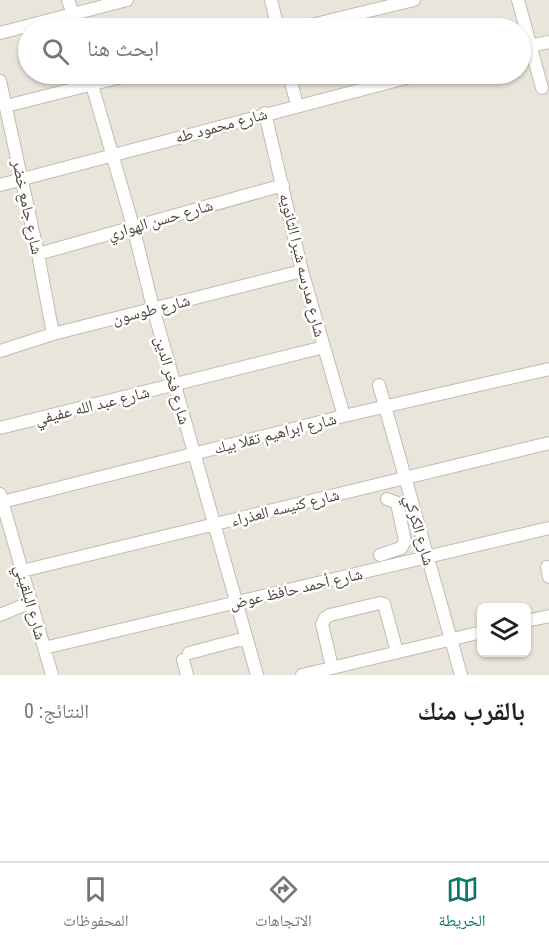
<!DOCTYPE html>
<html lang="ar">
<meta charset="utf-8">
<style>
:root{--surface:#fff;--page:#f2f2f2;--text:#222;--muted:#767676;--line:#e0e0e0;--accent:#0f766e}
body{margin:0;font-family:"Roboto Condensed","Noto Naskh Arabic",sans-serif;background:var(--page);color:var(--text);direction:rtl}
.controls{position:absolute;right:18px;bottom:18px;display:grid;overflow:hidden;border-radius:9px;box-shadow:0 2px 4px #0004}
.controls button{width:54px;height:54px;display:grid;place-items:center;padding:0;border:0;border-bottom:2px solid var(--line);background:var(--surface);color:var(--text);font:30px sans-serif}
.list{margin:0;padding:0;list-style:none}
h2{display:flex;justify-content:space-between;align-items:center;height:78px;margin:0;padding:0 24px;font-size:26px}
h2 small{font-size:20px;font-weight:400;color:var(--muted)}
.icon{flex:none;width:33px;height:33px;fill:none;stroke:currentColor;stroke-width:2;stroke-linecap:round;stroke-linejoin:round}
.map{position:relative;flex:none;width:549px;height:675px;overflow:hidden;direction:ltr}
.search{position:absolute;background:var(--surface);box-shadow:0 2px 4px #0004;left:18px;right:18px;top:18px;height:66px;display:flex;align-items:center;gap:15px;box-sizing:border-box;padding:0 21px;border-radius:33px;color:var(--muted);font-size:22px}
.sheet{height:186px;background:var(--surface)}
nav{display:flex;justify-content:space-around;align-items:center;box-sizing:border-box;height:84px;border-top:2px solid var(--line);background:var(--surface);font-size:16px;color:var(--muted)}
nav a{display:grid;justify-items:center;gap:3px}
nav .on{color:var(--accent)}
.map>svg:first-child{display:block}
</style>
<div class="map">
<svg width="549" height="675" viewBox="0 0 549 675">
<rect width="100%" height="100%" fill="#f6f3ec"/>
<!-- residential -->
<path fill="#eae5da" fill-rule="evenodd" d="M0,0H549V675H0ZM28,28H520V74H28ZM482,608H526V652H482Z"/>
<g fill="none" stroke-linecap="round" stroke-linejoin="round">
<!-- minor casing -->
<g stroke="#c2bbae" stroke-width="14">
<path id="minor" d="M68,0L73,14
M271,0L278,28
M518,0L542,88
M299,28L414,0
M0,33L127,0
M520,48L549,42
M289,74L297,105
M0,81L38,254L53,334
M92,85L133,226L153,308L257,675
M6,106L133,74
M265,113L302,271L344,416
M0,185L421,74
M38,254L283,185
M0,351L53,334L302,271
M379,385L461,675
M0,428L324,347
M0,494L52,675
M2,502L344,416L549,369
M380,555L401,548L405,541L397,503L387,499
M547,567L549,577
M22,571L549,443
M0,615L31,602
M526,621L549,616
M44,648L549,528
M189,653L246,638
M183,660L187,675
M332,667L322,624L325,618L330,615L380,603L384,604L397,652
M302,675L482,632"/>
</g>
<!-- minor -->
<use href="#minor" stroke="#fff" stroke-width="12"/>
</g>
<g text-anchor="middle" stroke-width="5" stroke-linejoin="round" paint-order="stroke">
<!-- street labels -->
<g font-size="16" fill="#4b4439" stroke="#fff">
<text transform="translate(221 125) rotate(-15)" y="6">شارع محمود طه</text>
<text transform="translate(28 207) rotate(78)" y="6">شارع جامع خضر</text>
<text transform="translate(160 219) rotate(-16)" y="6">شارع حسن الهواري</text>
<text transform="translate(303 265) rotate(76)" y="6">شارع مدرسه شبرا الثانويه</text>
<text transform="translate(151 309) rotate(-14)" y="6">شارع طوسون</text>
<text transform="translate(173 380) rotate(74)" y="6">شارع فخر الدين</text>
<text transform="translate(92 405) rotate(-14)" y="6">شارع عبد الله عفيفي</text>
<text transform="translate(275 433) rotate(-14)" y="6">شارع ابراهيم تقلا بيك</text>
<text transform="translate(285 507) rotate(-14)" y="6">شارع كنيسه العذراء</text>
<text transform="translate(420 530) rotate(74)" y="6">شارع الكركي</text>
<text transform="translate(296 588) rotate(-13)" y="6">شارع أحمد حافظ عوض</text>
<text transform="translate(31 602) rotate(74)" y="6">شارع البلقيني</text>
</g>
</g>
</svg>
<div class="controls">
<button><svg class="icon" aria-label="layers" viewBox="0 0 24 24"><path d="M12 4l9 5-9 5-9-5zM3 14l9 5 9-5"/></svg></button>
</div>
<div class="search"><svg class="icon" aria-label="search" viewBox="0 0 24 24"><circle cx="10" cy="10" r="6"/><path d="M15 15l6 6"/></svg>ابحث هنا</div>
</div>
<section class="sheet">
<h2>بالقرب منك<small>النتائج: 0</small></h2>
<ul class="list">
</ul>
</section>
<nav>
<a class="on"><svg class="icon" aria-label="map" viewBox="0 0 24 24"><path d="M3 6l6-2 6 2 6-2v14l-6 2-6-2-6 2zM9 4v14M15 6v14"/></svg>الخريطة</a>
<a><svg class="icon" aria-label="directions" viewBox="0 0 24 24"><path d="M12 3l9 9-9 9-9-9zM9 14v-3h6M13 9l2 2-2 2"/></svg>الاتجاهات</a>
<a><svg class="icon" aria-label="saved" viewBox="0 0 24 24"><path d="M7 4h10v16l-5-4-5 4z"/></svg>المحفوظات</a>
</nav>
